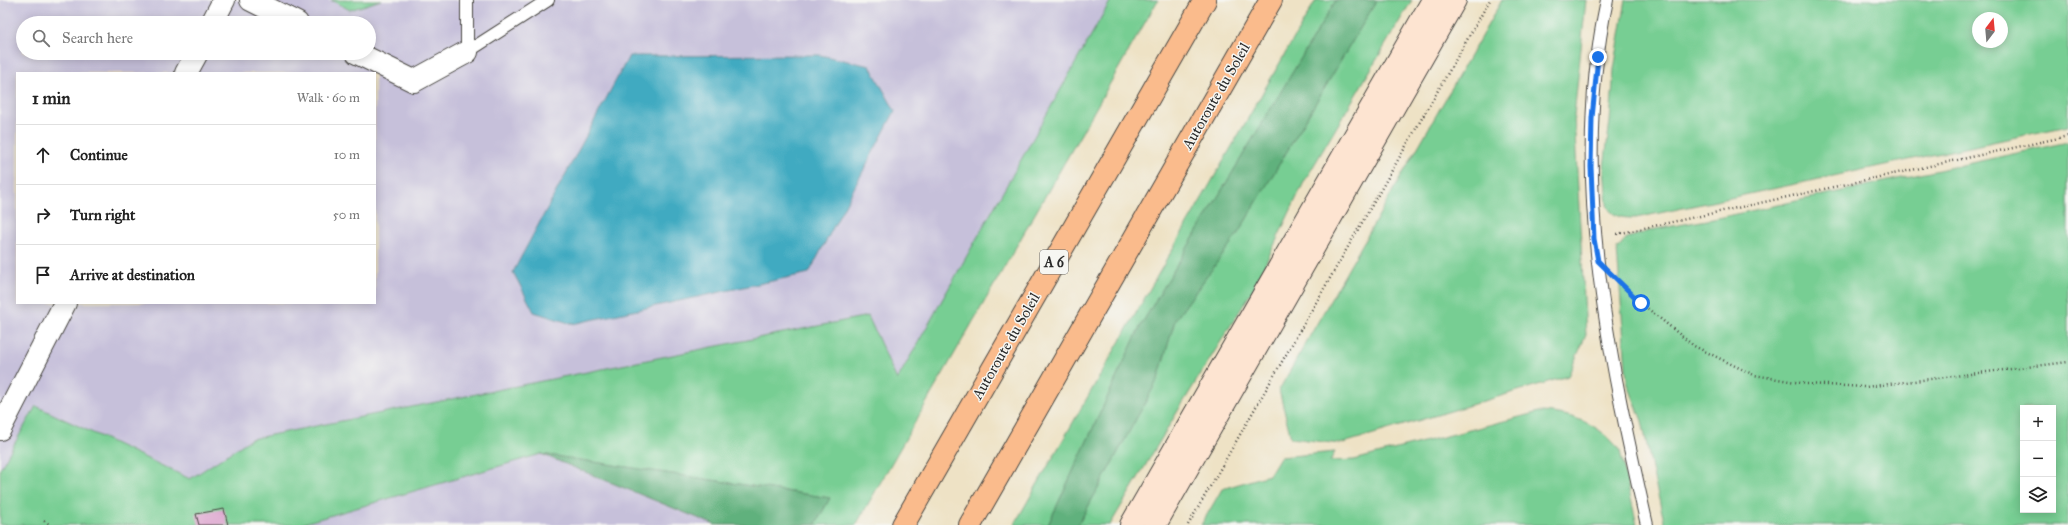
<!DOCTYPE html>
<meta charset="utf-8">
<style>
:root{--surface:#fff;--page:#f2f2f2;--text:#222;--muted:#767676;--line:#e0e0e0}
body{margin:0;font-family:"IM FELL Great Primer",serif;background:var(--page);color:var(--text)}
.controls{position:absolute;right:12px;bottom:12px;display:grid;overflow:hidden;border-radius:0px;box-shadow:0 2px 10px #0003}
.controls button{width:36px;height:36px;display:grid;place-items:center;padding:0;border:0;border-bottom:1px solid var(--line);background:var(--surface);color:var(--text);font:20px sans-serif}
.compass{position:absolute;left:1972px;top:12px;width:36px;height:36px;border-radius:50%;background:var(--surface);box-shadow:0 2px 10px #0003;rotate:16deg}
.stop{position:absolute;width:12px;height:12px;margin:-9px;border:3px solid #1a73e8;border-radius:50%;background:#fff}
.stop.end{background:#1a73e8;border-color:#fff;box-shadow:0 1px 4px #0008}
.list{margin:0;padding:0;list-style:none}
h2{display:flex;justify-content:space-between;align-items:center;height:52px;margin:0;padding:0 16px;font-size:17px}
h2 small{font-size:13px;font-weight:400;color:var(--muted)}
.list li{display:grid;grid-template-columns:26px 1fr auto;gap:12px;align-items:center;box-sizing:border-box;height:60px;padding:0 16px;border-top:1px solid var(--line)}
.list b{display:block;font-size:15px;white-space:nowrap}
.list em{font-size:13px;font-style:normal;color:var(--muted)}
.icon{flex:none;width:22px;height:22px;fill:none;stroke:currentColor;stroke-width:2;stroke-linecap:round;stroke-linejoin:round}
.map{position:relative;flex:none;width:2068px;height:525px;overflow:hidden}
.search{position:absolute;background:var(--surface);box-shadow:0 2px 10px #0003;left:16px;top:16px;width:360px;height:44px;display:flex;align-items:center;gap:10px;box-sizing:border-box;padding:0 14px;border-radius:22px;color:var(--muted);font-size:15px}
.panel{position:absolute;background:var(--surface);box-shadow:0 2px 10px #0003;left:16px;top:72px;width:360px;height:232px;border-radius:0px}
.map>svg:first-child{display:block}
</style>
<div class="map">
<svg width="2068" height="525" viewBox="0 0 2068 525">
<rect width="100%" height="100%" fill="#f6f6f2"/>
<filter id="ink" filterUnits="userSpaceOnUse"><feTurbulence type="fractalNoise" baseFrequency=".025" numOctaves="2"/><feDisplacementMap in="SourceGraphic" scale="8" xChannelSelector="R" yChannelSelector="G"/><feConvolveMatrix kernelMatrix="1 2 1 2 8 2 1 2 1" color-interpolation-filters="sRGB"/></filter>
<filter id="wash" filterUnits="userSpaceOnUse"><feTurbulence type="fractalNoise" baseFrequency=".012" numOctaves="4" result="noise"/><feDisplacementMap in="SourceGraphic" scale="16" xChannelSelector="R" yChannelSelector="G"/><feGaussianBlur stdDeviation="0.9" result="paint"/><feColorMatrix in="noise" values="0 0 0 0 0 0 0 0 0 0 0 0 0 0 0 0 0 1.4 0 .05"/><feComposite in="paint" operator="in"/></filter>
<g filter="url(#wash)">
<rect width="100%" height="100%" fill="#eee2c5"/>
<!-- industrial -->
<path fill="#c6c0da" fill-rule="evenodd" d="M0,0H1125L834,525H0ZM23,23H369V53H23ZM17,73H375V303H17Z"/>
<!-- green -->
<path fill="#77ce93" stroke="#517c5f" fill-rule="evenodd" d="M331,0H381L350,10Z
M1111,0H1158L856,525H815L830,498L541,454L298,525H0V469L36,406L190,479L251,439L868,316L897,380Z
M1316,0H1336L1141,325L1048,525H1014Z
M1377,0H1412L1304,182L1254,288L1179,409L1110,525H1078L1158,379L1175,320L1237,235Z
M1502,0H1586L1574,116L1586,335L1568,376L1340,444L1291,438L1279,390Z
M1626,0H2068V126L1636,218C1624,218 1612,218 1607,205L1604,167L1610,121L1614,69ZM1978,18H2002V42H1978Z
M2068,142V525H1665L1653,474L1642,421L1627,382L1617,249L1627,238L1656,229L1713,219ZM2023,408H2053V510H2023Z
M1539,412C1571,413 1601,424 1620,451L1637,525H1201L1222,489L1269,475L1280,457L1335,452L1330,461L1354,460Z"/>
<!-- forest -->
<path fill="#61b17d" stroke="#466e54" d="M1336,0H1377L1237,235L1175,320L1158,379L1078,525H1048L1141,325Z
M541,454L830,498L815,525H715Z"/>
<!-- water -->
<path fill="#41aac1" stroke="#366a76" d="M820,55L870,66L895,111L809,273L572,324L534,312L513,272L629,56Z"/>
<g id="blocks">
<!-- building -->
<path fill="#da9dcb" d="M224,509L228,525H199L196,514Z"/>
</g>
</g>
<g filter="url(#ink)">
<use href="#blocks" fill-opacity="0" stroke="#484642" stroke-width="1"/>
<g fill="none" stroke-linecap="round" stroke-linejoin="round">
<!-- service casing -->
<g stroke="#484642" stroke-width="14">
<path id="service" d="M1607,0C1569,177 1608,352 1647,525
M467,52L548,0
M467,52V0"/>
</g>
<!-- minor casing -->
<g stroke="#484642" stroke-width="24">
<path id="minor" d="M251,0L297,23
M212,23L224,0
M357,53L414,81L467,52
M186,73L197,53
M0,429L65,303"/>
</g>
<!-- secondary casing -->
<g stroke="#484642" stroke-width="24">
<path id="secondary" d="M1131,525L1433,0
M1155,525L1455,0"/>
</g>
<!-- motorway casing -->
<g stroke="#484642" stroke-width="24">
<path id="motorway" d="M903,525L1205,0
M970,525L1271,0"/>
</g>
<!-- path -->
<path stroke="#484642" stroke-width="2.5" stroke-dasharray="1 3" stroke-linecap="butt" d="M1617,234L2068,136
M1624,287L1641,303L1694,346L1754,375L1807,384L1865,387L2068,362
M44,521L51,525
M1188,525L1490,0"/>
<!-- service -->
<use href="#service" stroke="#fff" stroke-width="12"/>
<!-- minor -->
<use href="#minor" stroke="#fff" stroke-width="22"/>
<!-- secondary -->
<use href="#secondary" stroke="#fde4d1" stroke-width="22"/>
<!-- motorway -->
<use href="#motorway" stroke="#fabb8c" stroke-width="22"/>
</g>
</g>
<g fill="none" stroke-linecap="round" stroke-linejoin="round" filter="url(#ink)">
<!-- route -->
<path stroke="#1a73e8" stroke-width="5" d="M1598,57L1592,118L1591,167L1594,239L1598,261L1641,303"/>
</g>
<g text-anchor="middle" stroke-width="3" stroke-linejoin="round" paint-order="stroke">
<!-- shield labels -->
<rect fill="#f6f6f2" stroke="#686867" stroke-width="1" x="1040" y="250" width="28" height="24" rx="3"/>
<g font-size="14" font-weight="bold" fill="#2b2b2b">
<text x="1054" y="267">A 6</text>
</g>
<!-- street labels -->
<g font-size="15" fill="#2b2b2b" stroke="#f6f6f2">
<text transform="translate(1216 96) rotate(-60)" y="5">Autoroute du Soleil</text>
<text transform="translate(1006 346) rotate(-60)" y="5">Autoroute du Soleil</text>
</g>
</g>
</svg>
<div class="controls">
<button>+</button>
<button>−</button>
<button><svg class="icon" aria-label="layers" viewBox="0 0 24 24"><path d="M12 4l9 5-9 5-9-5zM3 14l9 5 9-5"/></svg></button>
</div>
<svg class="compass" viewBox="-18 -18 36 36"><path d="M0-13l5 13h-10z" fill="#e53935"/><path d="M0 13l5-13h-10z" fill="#767676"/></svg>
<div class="stop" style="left:1641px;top:303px"></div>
<div class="stop end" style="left:1598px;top:57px"></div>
<div class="search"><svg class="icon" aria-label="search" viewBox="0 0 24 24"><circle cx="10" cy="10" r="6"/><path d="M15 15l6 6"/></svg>Search here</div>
<section class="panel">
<h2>1 min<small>Walk · 60 m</small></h2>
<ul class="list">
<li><svg class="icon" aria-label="ahead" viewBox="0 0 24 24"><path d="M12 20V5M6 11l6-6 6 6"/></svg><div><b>Continue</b></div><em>10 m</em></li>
<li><svg class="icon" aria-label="right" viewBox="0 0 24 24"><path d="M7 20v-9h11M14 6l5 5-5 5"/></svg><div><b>Turn right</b></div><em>50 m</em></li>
<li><svg class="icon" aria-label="arrive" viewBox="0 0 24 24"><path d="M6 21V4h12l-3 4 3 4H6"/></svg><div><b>Arrive at destination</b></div></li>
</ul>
</section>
</div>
